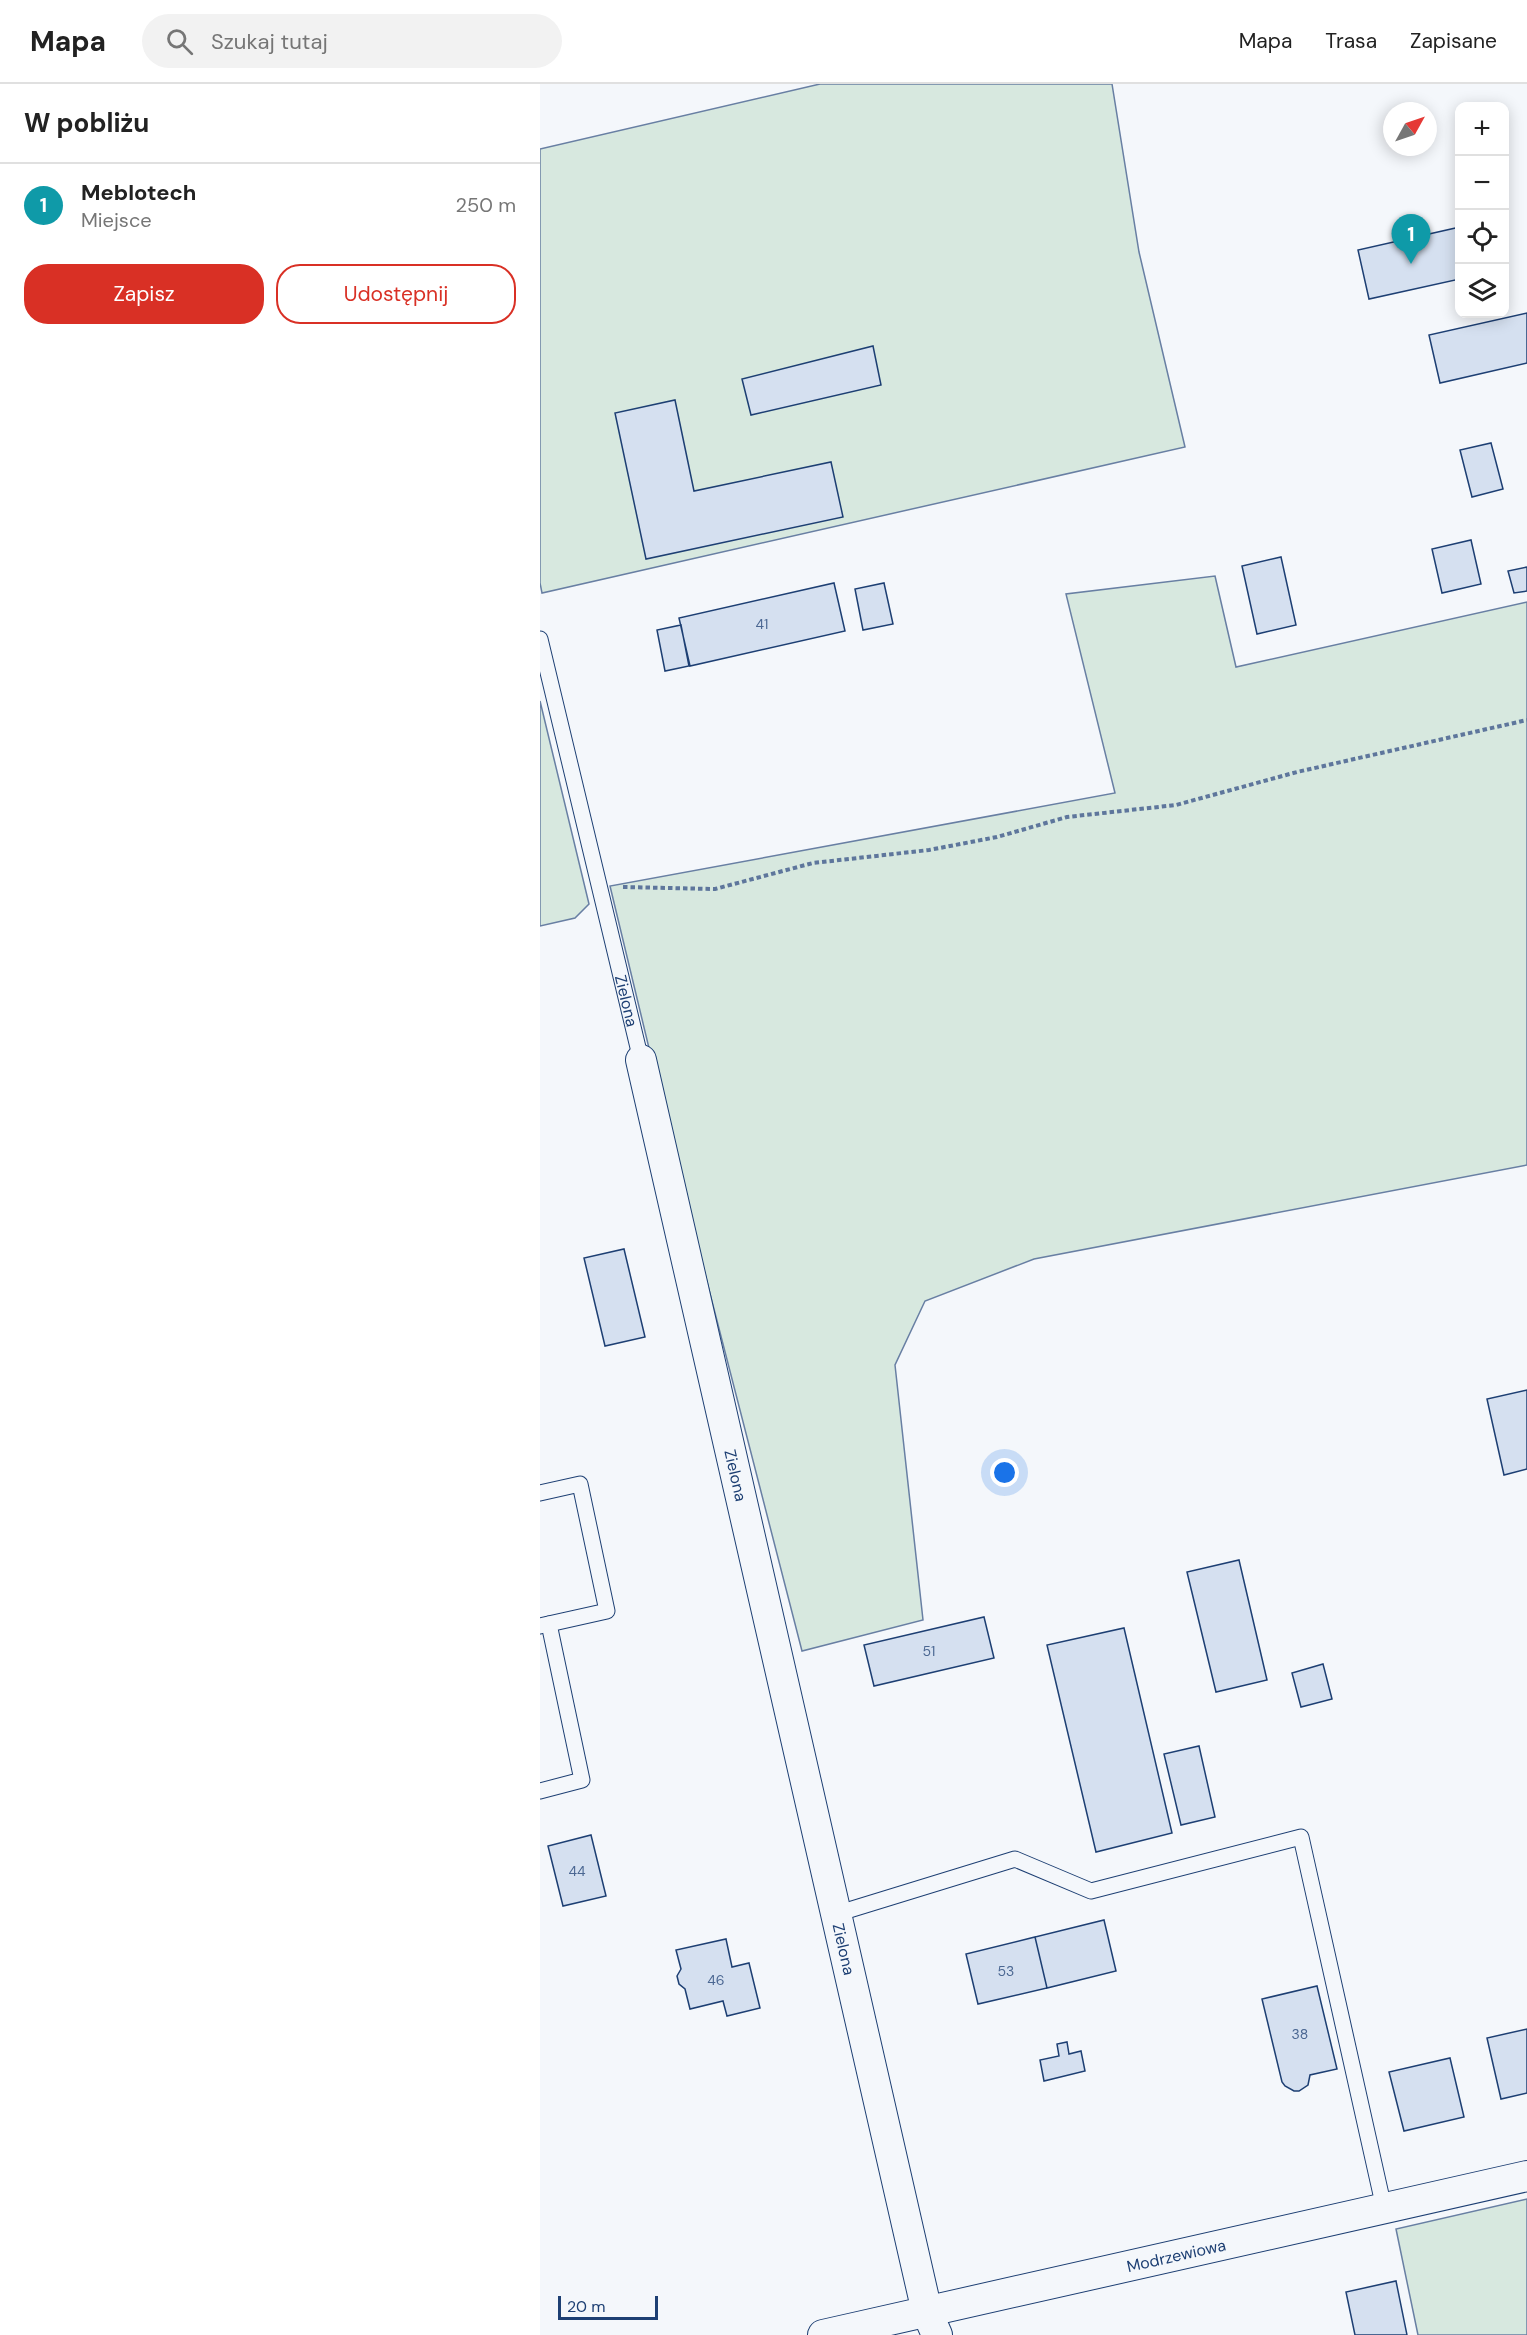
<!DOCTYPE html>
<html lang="pl">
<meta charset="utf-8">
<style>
:root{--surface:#fff;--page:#f2f2f2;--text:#222;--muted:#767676;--line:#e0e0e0;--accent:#d93025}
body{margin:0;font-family:"DM Sans",sans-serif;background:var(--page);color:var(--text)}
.controls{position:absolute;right:18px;top:18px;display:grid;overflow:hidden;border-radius:12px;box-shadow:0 3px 15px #0003}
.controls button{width:54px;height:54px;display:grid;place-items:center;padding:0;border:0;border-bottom:2px solid var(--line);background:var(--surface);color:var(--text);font:30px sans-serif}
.compass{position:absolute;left:843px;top:18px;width:54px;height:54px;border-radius:50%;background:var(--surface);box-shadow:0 3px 15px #0003;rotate:50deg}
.scale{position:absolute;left:18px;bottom:15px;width:100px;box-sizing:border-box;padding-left:6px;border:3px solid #1d3f73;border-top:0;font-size:16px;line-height:21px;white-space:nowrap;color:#1d3f73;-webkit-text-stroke:4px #f4f7fb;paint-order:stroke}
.you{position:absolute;left:465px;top:1389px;width:21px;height:21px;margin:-15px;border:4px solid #fff;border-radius:50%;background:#1a73e8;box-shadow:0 0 0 9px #1a73e833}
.badge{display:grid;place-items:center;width:39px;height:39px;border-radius:50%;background:var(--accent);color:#fff;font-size:20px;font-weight:700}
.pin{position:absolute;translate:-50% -50px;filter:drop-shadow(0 2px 3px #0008)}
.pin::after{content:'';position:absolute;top:32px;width:21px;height:18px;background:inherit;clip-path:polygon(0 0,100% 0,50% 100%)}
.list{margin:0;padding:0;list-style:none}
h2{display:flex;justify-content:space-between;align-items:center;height:78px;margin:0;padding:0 24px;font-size:26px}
h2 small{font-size:20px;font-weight:400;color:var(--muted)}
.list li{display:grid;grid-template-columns:39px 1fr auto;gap:18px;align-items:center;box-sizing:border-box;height:84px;padding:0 24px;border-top:2px solid var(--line)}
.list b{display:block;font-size:22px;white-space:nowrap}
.list p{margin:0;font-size:20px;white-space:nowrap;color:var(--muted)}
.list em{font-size:20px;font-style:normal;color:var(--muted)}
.actions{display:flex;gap:12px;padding:18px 24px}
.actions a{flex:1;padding:14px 0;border:2px solid var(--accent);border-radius:24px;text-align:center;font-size:21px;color:var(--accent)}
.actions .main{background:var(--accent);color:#fff}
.icon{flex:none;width:33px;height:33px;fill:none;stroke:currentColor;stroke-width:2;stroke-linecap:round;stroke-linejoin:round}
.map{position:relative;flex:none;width:987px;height:2251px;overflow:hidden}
header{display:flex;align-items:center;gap:36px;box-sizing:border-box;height:84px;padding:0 30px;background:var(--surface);border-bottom:2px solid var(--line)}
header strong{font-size:28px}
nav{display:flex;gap:33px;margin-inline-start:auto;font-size:21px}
.search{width:420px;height:54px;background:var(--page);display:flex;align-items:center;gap:15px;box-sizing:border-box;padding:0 21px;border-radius:33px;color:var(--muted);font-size:22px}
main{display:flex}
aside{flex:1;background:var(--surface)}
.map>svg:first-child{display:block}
</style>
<header>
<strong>Mapa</strong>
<div class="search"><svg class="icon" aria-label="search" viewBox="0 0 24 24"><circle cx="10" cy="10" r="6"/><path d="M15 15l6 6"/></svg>Szukaj tutaj</div>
<nav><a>Mapa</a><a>Trasa</a><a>Zapisane</a></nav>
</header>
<main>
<aside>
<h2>W pobliżu<small></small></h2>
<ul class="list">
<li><span class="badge" style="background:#0f9aa8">1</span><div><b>Meblotech</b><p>Miejsce</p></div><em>250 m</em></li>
</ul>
<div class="actions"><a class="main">Zapisz</a><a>Udostępnij</a></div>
</aside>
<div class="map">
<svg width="987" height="2251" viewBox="0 0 987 2251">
<rect width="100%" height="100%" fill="#f4f7fb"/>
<!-- grass -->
<path fill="#d7e8df" stroke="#687fa3" stroke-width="1.5" d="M280,0H572L599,168L645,363L2,509L0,499V65Z
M675,492L696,583L987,518V1081L494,1175L385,1217L355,1281L383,1536L262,1567L140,1093L70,802L575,709L526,510Z
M0,617L49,820L35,834L0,842Z
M987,2115V2251H878L856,2145Z"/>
<!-- building -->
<path fill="#d5e0f0" stroke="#1d3f73" stroke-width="1.5" d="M920,143V195L829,215L818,166Z
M987,229V279L900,299L889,251Z
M333,262L341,301L211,331L202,295Z
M135,316L154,407L291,378L303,433L106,475L75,329Z
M951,359L963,405L932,413L920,366Z
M931,456L941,500L902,509L892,465Z
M741,473L756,541L717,550L702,482Z
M987,483V507L974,509L968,487Z
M294,499L305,547L150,582L139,534Z
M344,499L353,540L323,546L315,505Z
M141,541L149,582L125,587L117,546Z
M84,1165L105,1253L65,1262L44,1174Z
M987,1306V1385L964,1391L947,1315Z
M699,1476L727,1596L676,1608L647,1488Z
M444,1533L454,1574L334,1602L324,1561Z
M584,1544L632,1749L556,1768L507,1561Z
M783,1580L792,1615L761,1623L752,1589Z
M659,1662L675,1733L641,1741L624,1670Z
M51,1751L66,1812L23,1822L8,1762Z
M564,1836L576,1887L507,1904L495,1853Z
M495,1853L507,1904L438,1920L426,1870Z
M186,1855L192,1883L209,1879L220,1924L187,1932L183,1917L150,1925L145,1905L139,1900L137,1892L141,1885L136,1866Z
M777,1902L797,1985L770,1991L768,2001L759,2007H754L745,2002L742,1998L722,1915Z
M987,1945V2009L961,2015L947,1954Z
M527,1958L529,1970L541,1967L545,1987L504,1997L500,1976L519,1972L517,1960Z
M910,1974L924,2033L864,2047L849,1988Z
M856,2197L867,2251H815L806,2208Z"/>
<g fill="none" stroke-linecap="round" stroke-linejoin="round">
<!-- service casing -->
<g stroke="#1d3f73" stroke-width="17">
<g id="service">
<path id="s1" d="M0,555L101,976"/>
<path d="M0,1409L40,1400L67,1527L0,1542"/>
<path d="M0,1707L42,1696L9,1540"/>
<path d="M296,1830L475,1775L551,1807L761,1753L844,2124"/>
</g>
</g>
<!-- minor casing -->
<g stroke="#1d3f73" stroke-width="32">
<g id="minor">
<path id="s2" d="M101,976L387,2228L397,2251"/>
<path id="s3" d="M283,2251L987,2092"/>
</g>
</g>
<!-- path -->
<path stroke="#5e769c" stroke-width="4" stroke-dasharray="4.5 3" stroke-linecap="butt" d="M83,803L175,805L273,779L389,766L457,753L527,733L636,721L757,688L987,636"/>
<!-- service -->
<use href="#service" stroke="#f4f7fb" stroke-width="15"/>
<!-- minor -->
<use href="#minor" stroke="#f4f7fb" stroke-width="30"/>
</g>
<g text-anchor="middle" stroke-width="4.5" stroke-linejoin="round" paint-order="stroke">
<!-- number labels -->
<g font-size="14" fill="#4b6792">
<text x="222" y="545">41</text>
<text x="389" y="1572">51</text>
<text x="37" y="1792">44</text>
<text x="466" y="1892">53</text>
<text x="176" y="1901">46</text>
<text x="760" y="1955">38</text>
</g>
<!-- street labels -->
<g font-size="16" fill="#1d3f73" stroke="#f4f7fb">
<text dy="6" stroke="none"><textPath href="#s1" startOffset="372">Zielona</textPath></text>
<text dy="6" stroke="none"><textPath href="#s2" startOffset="426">Zielona</textPath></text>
<text dy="6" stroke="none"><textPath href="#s2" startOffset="912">Zielona</textPath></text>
<text dy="6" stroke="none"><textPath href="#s3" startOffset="362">Modrzewiowa</textPath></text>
</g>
</g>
</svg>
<div class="controls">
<button>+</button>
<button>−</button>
<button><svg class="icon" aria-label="locate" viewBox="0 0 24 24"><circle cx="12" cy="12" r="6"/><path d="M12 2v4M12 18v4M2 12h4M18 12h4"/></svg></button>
<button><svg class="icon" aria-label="layers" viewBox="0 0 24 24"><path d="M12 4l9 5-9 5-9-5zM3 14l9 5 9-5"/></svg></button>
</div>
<svg class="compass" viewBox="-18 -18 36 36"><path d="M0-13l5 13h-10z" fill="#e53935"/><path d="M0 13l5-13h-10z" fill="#767676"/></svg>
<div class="scale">20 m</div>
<div class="you"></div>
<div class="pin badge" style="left:871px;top:180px;background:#0f9aa8">1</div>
</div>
</main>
